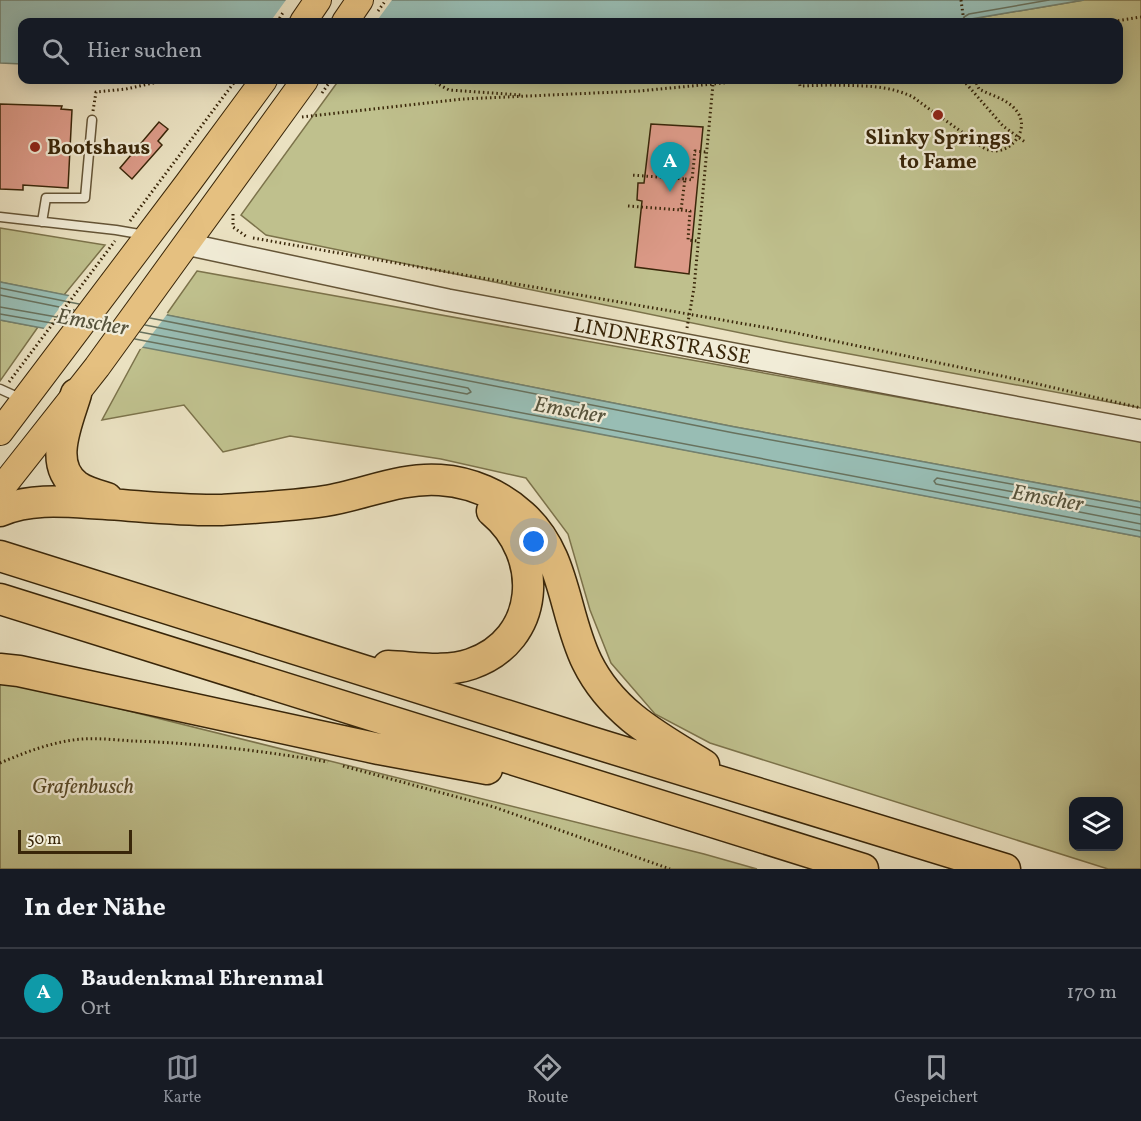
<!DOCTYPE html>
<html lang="de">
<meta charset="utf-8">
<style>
:root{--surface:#171b24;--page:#20242c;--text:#f1f3f6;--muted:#9ea1a6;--line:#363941;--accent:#8c9099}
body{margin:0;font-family:Vollkorn,serif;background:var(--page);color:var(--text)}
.controls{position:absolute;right:18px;bottom:18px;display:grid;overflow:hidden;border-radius:12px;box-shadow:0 3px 15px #0003}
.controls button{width:54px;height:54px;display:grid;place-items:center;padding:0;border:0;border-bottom:2px solid var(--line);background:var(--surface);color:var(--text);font:30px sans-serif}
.scale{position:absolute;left:18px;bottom:15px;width:114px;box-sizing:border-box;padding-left:6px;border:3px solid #392609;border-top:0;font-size:16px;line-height:21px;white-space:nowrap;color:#392609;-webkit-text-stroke:4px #f1ecd7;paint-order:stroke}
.you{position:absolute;left:534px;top:542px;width:21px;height:21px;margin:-15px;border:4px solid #fff;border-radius:50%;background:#1a73e8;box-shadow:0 0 0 9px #1a73e833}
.badge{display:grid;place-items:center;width:39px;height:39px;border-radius:50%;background:var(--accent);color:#fff;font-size:20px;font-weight:700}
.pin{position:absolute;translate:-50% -50px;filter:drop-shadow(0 2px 3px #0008)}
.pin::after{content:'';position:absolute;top:32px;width:21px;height:18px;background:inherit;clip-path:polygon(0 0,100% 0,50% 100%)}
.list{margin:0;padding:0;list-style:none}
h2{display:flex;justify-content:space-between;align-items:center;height:78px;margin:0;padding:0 24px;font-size:26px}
h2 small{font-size:20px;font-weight:400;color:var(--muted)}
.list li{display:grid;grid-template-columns:39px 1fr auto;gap:18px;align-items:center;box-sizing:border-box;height:90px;padding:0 24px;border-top:2px solid var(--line)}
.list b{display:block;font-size:22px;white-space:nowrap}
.list p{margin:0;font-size:20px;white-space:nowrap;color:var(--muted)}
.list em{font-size:20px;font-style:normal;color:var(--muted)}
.icon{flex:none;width:33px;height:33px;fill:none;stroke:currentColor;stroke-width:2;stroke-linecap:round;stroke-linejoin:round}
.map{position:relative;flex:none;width:1141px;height:869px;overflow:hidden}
.search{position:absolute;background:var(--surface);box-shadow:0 3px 15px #0003;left:18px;right:18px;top:18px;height:66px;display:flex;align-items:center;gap:15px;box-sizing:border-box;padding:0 21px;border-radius:12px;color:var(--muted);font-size:22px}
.sheet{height:168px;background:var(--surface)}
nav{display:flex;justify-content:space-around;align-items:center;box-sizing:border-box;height:84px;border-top:2px solid var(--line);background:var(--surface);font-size:16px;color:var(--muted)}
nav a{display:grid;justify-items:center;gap:3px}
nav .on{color:var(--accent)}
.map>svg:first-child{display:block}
</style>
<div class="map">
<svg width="1141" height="869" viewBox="0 0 1141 869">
<rect width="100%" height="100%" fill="#eae1c1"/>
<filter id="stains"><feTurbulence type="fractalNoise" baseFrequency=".00333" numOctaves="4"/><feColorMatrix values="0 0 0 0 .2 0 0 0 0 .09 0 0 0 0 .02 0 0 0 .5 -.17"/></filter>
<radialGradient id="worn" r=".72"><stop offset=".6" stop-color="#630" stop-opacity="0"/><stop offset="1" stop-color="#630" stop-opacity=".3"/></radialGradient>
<!-- green -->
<path fill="#bfc08d" stroke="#7c734b" stroke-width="1.5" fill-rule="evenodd" d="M1084,0H1141V408L785,342L266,235L241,215L339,80H1118V22H953Z
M0,228L105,245L64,295L0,282Z
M197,271L1141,441V502L735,427L166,315Z
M0,320L38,327L0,381Z
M142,346L1141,537V869H1108L710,743L655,714L611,663L590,610L568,534L526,478L441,459L290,436L223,452L184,405L102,420ZM1074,802H1118V846H1074Z
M0,679L704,854L757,869H0Z"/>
<!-- water -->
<path fill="#98bdb4" stroke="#728170" stroke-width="1.5" d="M0,0H1084L953,22H22V64L0,63Z
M0,282L735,427L1141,502V537L0,320Z"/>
<!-- pier -->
<path fill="#eae1c1" d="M286,0H392L376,22H270Z
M71,293L168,313L141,349L42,331Z"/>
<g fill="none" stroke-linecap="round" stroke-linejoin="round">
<!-- shore -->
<path stroke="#68725e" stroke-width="1.5" d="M963,22L964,17L969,14L1049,0
M0,288L79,304
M0,295L74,310
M0,307L68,319
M0,314L63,325
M150,318L734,433L1141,508
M140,332L467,394L471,392L468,388L145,325
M135,339L1141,531
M1141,515L937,478L934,481L936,484L1141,524"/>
</g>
<!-- building -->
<path fill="#dc9a88" stroke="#392609" stroke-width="1.5" d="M0,104L62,106L61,109L72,110L68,188L23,185V190L0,189Z
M159,122L168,129L158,141L162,145L132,179L120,168Z
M651,124L703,127L689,274L635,267L642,201L637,200L638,183H644Z"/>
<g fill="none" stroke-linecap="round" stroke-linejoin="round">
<!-- service casing -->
<g stroke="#655537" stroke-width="11">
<path id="service" d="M0,217L116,230L145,235
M42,222L46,198H85L92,120
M0,389L22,399"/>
</g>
<!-- tertiary casing -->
<g stroke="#655537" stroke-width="24">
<g id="tertiary">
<path id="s1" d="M186,244L448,300L1141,431"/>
</g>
</g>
<!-- primary casing -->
<g stroke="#392609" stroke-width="28">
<path id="primary" d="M303,22L318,0
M345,22L360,0
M0,432L188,183L264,80
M0,490L97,367L305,80"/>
</g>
<!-- motorway casing -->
<g stroke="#392609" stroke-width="33">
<path id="motorway" d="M76,394C68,421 47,465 77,486C85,492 97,495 107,498
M0,511C28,499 59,501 89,503C133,505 177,511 221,510C255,508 291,506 325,501C363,495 401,477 440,480C471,482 500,495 522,515C566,554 563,613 587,662C612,713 658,737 704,765
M0,556L588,741L1005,869
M0,599L863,869
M388,666C415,667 445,673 471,664C541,640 545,555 492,511
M0,669L19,671L379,749L487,769"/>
</g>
<!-- path -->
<path stroke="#392609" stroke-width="3" stroke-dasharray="1.5 3" stroke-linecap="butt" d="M961,0L964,22
M378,11L386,0
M277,22L284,11
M1109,22L1141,17
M395,80L434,82L449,90L521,95
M799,80L800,86L830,85
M963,80L1003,126L1025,142
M322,93L331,80
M93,111L96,92L126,89L167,80
M302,117L462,99L639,91L754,80
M685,179L692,180L695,151L706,152
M628,206L681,210L685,179L631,175
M681,210L690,211L688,240L698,241
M233,214V227L247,237
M130,221L236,80
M253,238L791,332L1016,379L1141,408
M687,328L694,288L713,84
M9,382L115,241
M0,763C26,752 54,741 83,739C99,738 117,740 133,741C198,743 264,751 328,762
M343,766L494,807L670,869"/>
<!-- service -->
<use href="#service" stroke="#f1ecd7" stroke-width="8"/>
<!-- tertiary -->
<use href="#tertiary" stroke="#f1ecd7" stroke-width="21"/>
<!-- primary -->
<use href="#primary" stroke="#e5c080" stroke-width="26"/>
<!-- motorway -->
<use href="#motorway" stroke="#e5c080" stroke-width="30"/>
<!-- path-bridge -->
<path stroke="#392609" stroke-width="3" stroke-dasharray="1.5 3" stroke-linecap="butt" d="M830,85C858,86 886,84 913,97C930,110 948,122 966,135C973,140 981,148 989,150C1009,156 1030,131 1018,113C1009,99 992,96 979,89L975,80"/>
</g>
<!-- markers -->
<g fill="#8f2418" stroke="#f1ecd7" stroke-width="2">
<circle cx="938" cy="115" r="6"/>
<circle cx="35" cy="147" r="6"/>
</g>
<g text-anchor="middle" stroke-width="4.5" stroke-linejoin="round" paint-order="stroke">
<!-- poi labels -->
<g font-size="21" font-weight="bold" fill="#392609" stroke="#f1ecd7">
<text x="938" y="144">Slinky Springs<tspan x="938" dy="24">to Fame</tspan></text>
<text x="47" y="154" text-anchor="start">Bootshaus</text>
</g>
<!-- street labels -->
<g font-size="21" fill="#392609" stroke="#f1ecd7">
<text dy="7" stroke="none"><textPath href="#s1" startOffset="486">LINDNERSTRASSE</textPath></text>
</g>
<!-- park labels -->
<g font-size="21" font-style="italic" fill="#5a4c2a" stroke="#f1ecd7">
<text x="83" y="793">Grafenbusch</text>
</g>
<!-- water labels -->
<g font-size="22" font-style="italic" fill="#56533c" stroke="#f1ecd7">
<text transform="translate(93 321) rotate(10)" y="8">Emscher</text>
<text transform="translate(570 409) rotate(10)" y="8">Emscher</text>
<text transform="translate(1048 497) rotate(10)" y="8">Emscher</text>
</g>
</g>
<rect width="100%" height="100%" filter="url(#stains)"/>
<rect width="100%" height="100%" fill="url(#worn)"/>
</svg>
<div class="controls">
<button><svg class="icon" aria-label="layers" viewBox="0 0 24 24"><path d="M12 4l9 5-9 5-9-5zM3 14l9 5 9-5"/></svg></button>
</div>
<div class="scale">50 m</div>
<div class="you"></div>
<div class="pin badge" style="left:670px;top:192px;background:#0f9aa8">A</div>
<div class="search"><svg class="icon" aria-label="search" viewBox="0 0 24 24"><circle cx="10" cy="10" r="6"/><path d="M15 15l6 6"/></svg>Hier suchen</div>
</div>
<section class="sheet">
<h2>In der Nähe<small></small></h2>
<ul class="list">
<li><span class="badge" style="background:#0f9aa8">A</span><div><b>Baudenkmal Ehrenmal</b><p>Ort</p></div><em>170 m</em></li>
</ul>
</section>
<nav>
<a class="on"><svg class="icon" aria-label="map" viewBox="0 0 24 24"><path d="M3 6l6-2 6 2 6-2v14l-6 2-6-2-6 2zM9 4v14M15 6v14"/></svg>Karte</a>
<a><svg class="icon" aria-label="directions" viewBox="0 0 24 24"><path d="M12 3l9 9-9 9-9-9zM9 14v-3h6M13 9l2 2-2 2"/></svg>Route</a>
<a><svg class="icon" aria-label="saved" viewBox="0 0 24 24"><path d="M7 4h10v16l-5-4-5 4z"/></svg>Gespeichert</a>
</nav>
